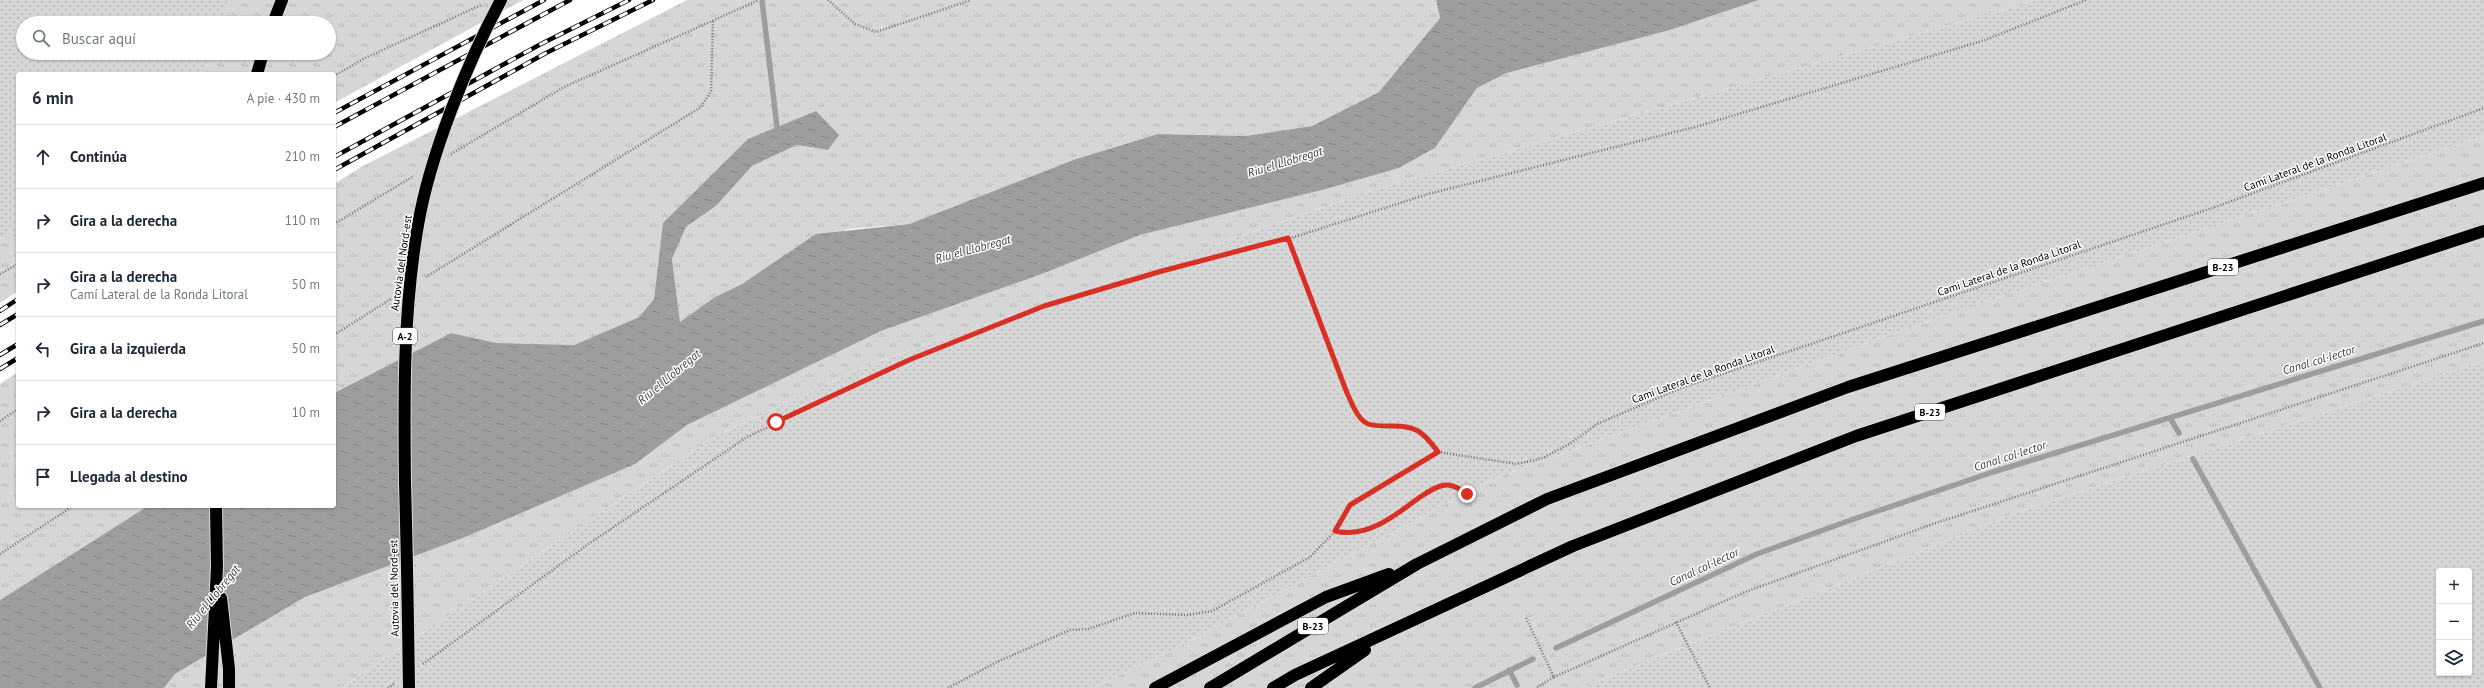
<!DOCTYPE html>
<html lang="es">
<meta charset="utf-8">
<style>
:root{--surface:#fff;--page:#f6f6f7;--text:#1f2937;--muted:#747a83;--line:#e0e1e3}
body{margin:0;font-family:"PT Sans",sans-serif;background:var(--page);color:var(--text)}
.controls{position:absolute;right:12px;bottom:12px;display:grid;overflow:hidden;border-radius:4px;box-shadow:0 1px 3px #0004}
.controls button{width:36px;height:36px;display:grid;place-items:center;padding:0;border:0;border-bottom:1px solid var(--line);background:var(--surface);color:var(--text);font:20px sans-serif}
.stop{position:absolute;width:12px;height:12px;margin:-9px;border:3px solid #d93025;border-radius:50%;background:#fff}
.stop.end{background:#d93025;border-color:#fff;box-shadow:0 1px 4px #0008}
.list{margin:0;padding:0;list-style:none}
h2{display:flex;justify-content:space-between;align-items:center;height:52px;margin:0;padding:0 16px;font-size:17px}
h2 small{font-size:13px;font-weight:400;color:var(--muted)}
.list li{display:grid;grid-template-columns:26px 1fr auto;gap:12px;align-items:center;box-sizing:border-box;height:64px;padding:0 16px;border-top:1px solid var(--line)}
.list b{display:block;font-size:15px;white-space:nowrap}
.list p{margin:0;font-size:13px;white-space:nowrap;color:var(--muted)}
.list em{font-size:13px;font-style:normal;color:var(--muted)}
.icon{flex:none;width:22px;height:22px;fill:none;stroke:currentColor;stroke-width:2;stroke-linecap:round;stroke-linejoin:round}
.map{position:relative;flex:none;width:2484px;height:688px;overflow:hidden}
.search{position:absolute;background:var(--surface);box-shadow:0 1px 3px #0004;left:16px;top:16px;width:320px;height:44px;display:flex;align-items:center;gap:10px;box-sizing:border-box;padding:0 14px;border-radius:22px;color:var(--muted);font-size:15px}
.panel{position:absolute;background:var(--surface);box-shadow:0 1px 3px #0004;left:16px;top:72px;width:320px;height:436px;border-radius:4px}
.map>svg:first-child{display:block}
</style>
<div class="map">
<svg width="2484" height="688" viewBox="0 0 2484 688">
<defs>
<pattern id="grass-tufts" width="24" height="20" patternUnits="userSpaceOnUse"><rect width="24" height="20" fill="#d6d6d6"/><path d="M3 7l-1-3M5 7V3M7 7l1-3M15 17l-1-3M17 17v-4M19 17l1-3" fill="none" stroke="#b6b6b6"/></pattern>
<pattern id="park-dots" width="8" height="8" patternUnits="userSpaceOnUse"><rect width="8" height="8" fill="#d6d6d6"/><path d="M2 2h.1M6 6h.1" fill="none" stroke="#b6b6b6" stroke-width="1.8" stroke-linecap="round"/></pattern>
<pattern id="water-ripples" width="26" height="14" patternUnits="userSpaceOnUse"><rect width="26" height="14" fill="#9d9d9d"/><path d="M2 4q2-2 4 0t4 0M15 11q2-2 4 0t4 0" fill="none" stroke="#858585"/></pattern>
</defs>
<rect width="100%" height="100%" fill="#fff"/>
<!-- grass -->
<path fill="url(#grass-tufts)" d="M229,0H523L334,103V74H204L212,53H329V23H222Z
M687,0H1436L1440,18L1379,92L1312,126L1246,136L1158,134L1076,159L909,224L848,229L772,265L742,284L715,297L680,323L672,259L686,227L717,205L752,166L797,145L828,150L816,111L694,195L664,223L654,299L639,317L574,345L497,343L451,333L334,393V184L361,167Z
M1759,0H2038L1370,191L868,365L712,438L341,688H164L175,674L305,597L463,538L634,464L687,425L881,331L1042,274L1140,235L1326,189L1399,168L1435,148L1477,88L1507,73L1670,30Z
M2484,136V361L2018,512L1581,688H1091L1176,648L1490,480L1936,318Z
M18,230V291L0,303V239Z
M18,372V506H148L0,600V384Z"/>
<!-- park -->
<path fill="url(#park-dots)" fill-rule="evenodd" d="M0,0H229L222,23H23V53H212L204,74H18V230L0,239Z
M2038,0H2484V136L1936,318L1490,480L1176,648L1091,688H341L712,438L868,365L1370,191Z
M2484,361V688H1581L2018,512ZM2439,571H2469V673H2439Z"/>
<!-- water -->
<path fill="url(#water-ripples)" d="M1436,0H1759L1670,30L1507,73L1477,88L1435,148L1399,168L1326,189L1140,235L1042,274L881,331L687,425L635,464L463,538L305,597L175,674L164,688H0V600L148,506H334V393L451,333L497,343L574,345L639,317L654,299L663,223L748,139L816,111L839,135L828,150L797,145L752,166L717,205L686,227L672,259L680,322L715,297L742,284L816,234L909,224L1076,159L1158,134L1246,136L1312,126L1379,92L1440,18Z"/>
<g fill="none" stroke-linecap="round" stroke-linejoin="round">
<!-- stream -->
<path stroke="#9d9d9d" stroke-width="5.5" d="M762,0L777,127
M2170,418L2179,433
M2193,459L2320,688
M1556,648L1757,554L1854,519L1993,472L2484,321
M1509,670L1517,685
M1475,688L1533,659"/>
<!-- highway casing -->
<g stroke="#dbdbdb" stroke-width="14">
<path id="highway" d="M273,23L282,0
M257,74L263,53
M221,598L229,669V688
M211,688L217,567L216,506
M1155,688L1326,597L1389,574
M1210,688L1417,564L1547,499L1848,387L2484,183
M1273,688L1295,675L1573,546L1856,436L2484,231
M1311,688L1365,650"/>
</g>
<!-- path -->
<path stroke="#717171" stroke-width="2.5" stroke-dasharray="1 2" stroke-linecap="butt" d="M828,0L855,24L876,32L971,0
M334,76L365,58L481,5
M451,154L564,87L759,0
M334,224L414,176
M1288,239L1347,393L1361,419L1368,424L1381,426H1411L1420,432L1438,452
M0,274L18,264
M426,277L701,107L711,91L713,21
M334,335L394,297
M0,421L18,409
M1335,531C1348,534 1358,533 1371,529C1400,518 1445,459 1472,501
M0,554L73,506
M1526,618L1554,677L1536,688
M1676,622L1710,688
M423,664L587,545L747,437L909,360L1045,306L1162,271L1288,239L1428,194L1695,127L1985,40L2086,0
M1554,677L1745,592L1933,524L2484,343
M388,688L394,684
M948,688L999,661L1070,630L1088,629L1135,613L1187,615L1212,611L1310,557L1335,531L1350,505L1438,452L1517,464L1543,458L1571,443L1597,424L1681,388L2218,206L2484,108"/>
<!-- highway -->
<use href="#highway" stroke="#000" stroke-width="12"/>
<!-- rail casing -->
<g stroke="#000" stroke-width="4.5">
<path id="rail" d="M334,113L544,0
M334,127L570,0
M334,157L541,44L629,0
M334,170L546,53L653,0
M0,311L18,299
M0,325L18,314
M0,355L18,344
M0,369L18,358"/>
</g>
<!-- rail -->
<use href="#rail" stroke="#fff" stroke-width="3" stroke-dasharray="9" stroke-linecap="butt"/>
<!-- highway-bridge casing -->
<g stroke="#dbdbdb" stroke-width="14" stroke-linecap="butt">
<path id="highway-bridge" d="M409,688C408,620 407,551 405,483C404,396 403,311 418,225C430,155 467,63 501,0"/>
</g>
<!-- highway-bridge -->
<use href="#highway-bridge" stroke="#000" stroke-width="12"/>
</g>
<g fill="none" stroke-linecap="round" stroke-linejoin="round">
<!-- route -->
<path stroke="#d93025" stroke-width="5" d="M776,422L909,360L1044,306L1162,271L1288,238L1347,393C1352,403 1357,419 1368,424C1374,426 1383,426 1389,426C1415,425 1423,431 1438,452L1350,505L1335,531C1367,539 1396,515 1420,497C1428,492 1439,484 1448,485C1456,486 1462,490 1467,494"/>
</g>
<g text-anchor="middle" stroke-width="3" stroke-linejoin="round" paint-order="stroke">
<!-- shield labels -->
<g fill="#fff" stroke="#4c4c4c" stroke-width="1">
<rect x="2208" y="259" width="30" height="16" rx="3"/>
<rect x="393" y="328" width="24" height="16" rx="3"/>
<rect x="1915" y="404" width="30" height="16" rx="3"/>
<rect x="1298" y="618" width="30" height="16" rx="3"/>
</g>
<g font-size="10" font-weight="bold" fill="#000">
<text x="2223" y="271">B-23</text>
<text x="405" y="340">A-2</text>
<text x="1930" y="416">B-23</text>
<text x="1313" y="630">B-23</text>
</g>
<!-- street labels -->
<g font-size="11" fill="#000" stroke="#fff">
<text transform="translate(2315 162) rotate(-20)" y="4">Camí Lateral de la Ronda Litoral</text>
<text transform="translate(401 263) rotate(-82)" y="4">Autovia del Nord-est</text>
<text transform="translate(2009 268) rotate(-19)" y="4">Camí Lateral de la Ronda Litoral</text>
<text transform="translate(1703 374) rotate(-20)" y="4">Camí Lateral de la Ronda Litoral</text>
<text transform="translate(394 588) rotate(-91)" y="4">Autovia del Nord-est</text>
</g>
<!-- water labels -->
<g font-size="12" font-style="italic" fill="#3e3e3e" stroke="#fff">
<text transform="translate(1285 162) rotate(-17)" y="4">Riu el Llobregat</text>
<text transform="translate(973 249) rotate(-15)" y="4">Riu el Llobregat</text>
<text transform="translate(2319 360) rotate(-17)" y="4">Canal col·lector</text>
<text transform="translate(669 377) rotate(-40)" y="4">Riu el Llobregat</text>
<text transform="translate(2010 456) rotate(-18)" y="4">Canal col·lector</text>
<text transform="translate(1704 567) rotate(-25)" y="4">Canal col·lector</text>
<text transform="translate(213 597) rotate(-51)" y="4">Riu el Llobregat</text>
</g>
</g>
</svg>
<div class="controls">
<button>+</button>
<button>−</button>
<button><svg class="icon" aria-label="layers" viewBox="0 0 24 24"><path d="M12 4l9 5-9 5-9-5zM3 14l9 5 9-5"/></svg></button>
</div>
<div class="stop" style="left:776px;top:422px"></div>
<div class="stop end" style="left:1467px;top:494px"></div>
<div class="search"><svg class="icon" aria-label="search" viewBox="0 0 24 24"><circle cx="10" cy="10" r="6"/><path d="M15 15l6 6"/></svg>Buscar aquí</div>
<section class="panel">
<h2>6 min<small>A pie · 430 m</small></h2>
<ul class="list">
<li><svg class="icon" aria-label="ahead" viewBox="0 0 24 24"><path d="M12 20V5M6 11l6-6 6 6"/></svg><div><b>Continúa</b></div><em>210 m</em></li>
<li><svg class="icon" aria-label="right" viewBox="0 0 24 24"><path d="M7 20v-9h11M14 6l5 5-5 5"/></svg><div><b>Gira a la derecha</b></div><em>110 m</em></li>
<li><svg class="icon" aria-label="right" viewBox="0 0 24 24"><path d="M7 20v-9h11M14 6l5 5-5 5"/></svg><div><b>Gira a la derecha</b><p>Camí Lateral de la Ronda Litoral</p></div><em>50 m</em></li>
<li><svg class="icon" aria-label="left" viewBox="0 0 24 24"><path d="M17 20v-9H6M10 6l-5 5 5 5"/></svg><div><b>Gira a la izquierda</b></div><em>50 m</em></li>
<li><svg class="icon" aria-label="right" viewBox="0 0 24 24"><path d="M7 20v-9h11M14 6l5 5-5 5"/></svg><div><b>Gira a la derecha</b></div><em>10 m</em></li>
<li><svg class="icon" aria-label="arrive" viewBox="0 0 24 24"><path d="M6 21V4h12l-3 4 3 4H6"/></svg><div><b>Llegada al destino</b></div></li>
</ul>
</section>
</div>
